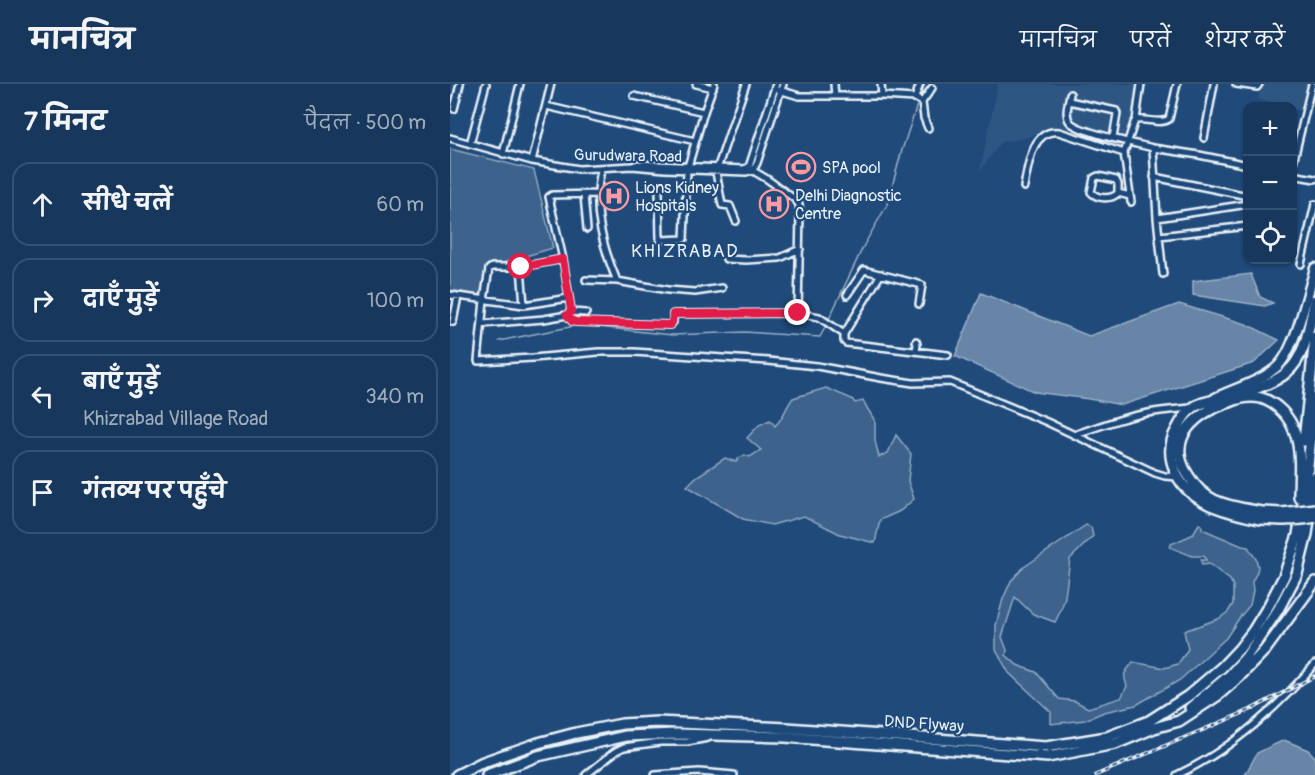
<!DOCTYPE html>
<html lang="hi">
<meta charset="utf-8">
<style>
:root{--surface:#17385c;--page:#244365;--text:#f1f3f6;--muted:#9eacbb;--line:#365272}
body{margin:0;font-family:Pangolin,"Playpen Sans Deva",sans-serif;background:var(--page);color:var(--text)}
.controls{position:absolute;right:18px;top:18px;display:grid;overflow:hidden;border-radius:12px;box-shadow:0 2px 4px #0004}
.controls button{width:54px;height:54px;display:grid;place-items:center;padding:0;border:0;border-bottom:2px solid var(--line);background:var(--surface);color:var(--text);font:30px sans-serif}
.stop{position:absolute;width:18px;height:18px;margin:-14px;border:4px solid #e11d48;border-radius:50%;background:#fff}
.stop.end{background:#e11d48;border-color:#fff;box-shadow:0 2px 6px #0008}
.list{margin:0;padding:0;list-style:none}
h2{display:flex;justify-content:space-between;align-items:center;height:78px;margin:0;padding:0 24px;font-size:26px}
h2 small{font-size:20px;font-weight:400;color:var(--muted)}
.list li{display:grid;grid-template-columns:39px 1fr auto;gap:18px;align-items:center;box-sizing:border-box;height:84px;margin:0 12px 12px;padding:0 12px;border:2px solid var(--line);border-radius:18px}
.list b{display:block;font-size:22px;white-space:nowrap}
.list p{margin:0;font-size:20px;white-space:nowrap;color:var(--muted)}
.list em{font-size:20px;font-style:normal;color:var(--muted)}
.icon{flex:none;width:33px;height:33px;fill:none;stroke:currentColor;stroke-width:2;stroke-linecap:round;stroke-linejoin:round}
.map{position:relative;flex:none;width:865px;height:691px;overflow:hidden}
header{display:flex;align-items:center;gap:36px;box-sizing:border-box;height:84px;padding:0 30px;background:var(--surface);border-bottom:2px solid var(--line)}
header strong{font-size:28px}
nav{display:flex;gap:33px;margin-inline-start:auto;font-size:21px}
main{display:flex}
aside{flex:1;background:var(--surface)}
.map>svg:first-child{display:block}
</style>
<header>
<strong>मानचित्र</strong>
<nav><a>मानचित्र</a><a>परतें</a><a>शेयर करें</a></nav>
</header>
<main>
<aside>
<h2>7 मिनट<small>पैदल · 500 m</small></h2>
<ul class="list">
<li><svg class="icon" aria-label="ahead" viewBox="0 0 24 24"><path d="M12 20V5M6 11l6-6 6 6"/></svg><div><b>सीधे चलें</b></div><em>60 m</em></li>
<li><svg class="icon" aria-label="right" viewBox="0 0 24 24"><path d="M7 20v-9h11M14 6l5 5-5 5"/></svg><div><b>दाएँ मुड़ें</b></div><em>100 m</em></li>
<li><svg class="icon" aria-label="left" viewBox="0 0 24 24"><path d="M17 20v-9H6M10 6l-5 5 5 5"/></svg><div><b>बाएँ मुड़ें</b><p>Khizrabad Village Road</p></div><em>340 m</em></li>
<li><svg class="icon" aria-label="arrive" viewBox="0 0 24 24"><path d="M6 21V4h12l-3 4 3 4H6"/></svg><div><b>गंतव्य पर पहुँचे</b></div></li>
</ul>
</aside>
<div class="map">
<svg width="865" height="691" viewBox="0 0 865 691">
<rect width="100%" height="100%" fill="#1f4a7a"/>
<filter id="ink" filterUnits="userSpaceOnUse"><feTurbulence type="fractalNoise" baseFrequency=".0167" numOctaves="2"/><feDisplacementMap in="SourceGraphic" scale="12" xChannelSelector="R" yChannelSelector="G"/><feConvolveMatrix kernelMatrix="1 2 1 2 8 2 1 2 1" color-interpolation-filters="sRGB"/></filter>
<g filter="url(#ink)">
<!-- built -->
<path fill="#2e5683" d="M548,0H688L674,63L648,59L614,47L599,45L572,55L551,58L530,87Z
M812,0H862L854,28L843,25L842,22H834L808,15Z"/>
<!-- green -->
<path fill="#3c628c" stroke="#92aac2" stroke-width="1.5" d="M0,65L84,86L103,164L38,183L32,212L0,206Z
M376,304L402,315L405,319L413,317L425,337V357L429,373L438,369L446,351L461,370L458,397L464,415L450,427L430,436L425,459L390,450L354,432L322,441L293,435L237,402L246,393L275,374L286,378L289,374L295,371L300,373L311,366L297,354L309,341L320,336L325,342C335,332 335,324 343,314Z
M749,440L752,441V445L792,462L798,463L806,475L808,482L807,488L802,498L803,507L800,521L790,533L776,554L730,596L686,621L654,628L635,636L601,640V628L559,589L546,566V541L553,515L561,497L574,483L636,441L641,443L643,452L620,475L615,513L611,526L605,538L583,530L565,513L552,553L557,566L556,571L567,581L586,588L609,615L625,617L638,624L671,614L677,602C672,587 675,590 683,578L714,584L728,580L738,565L734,547L768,535L778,528L783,520V502L780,496L759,480L752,481L751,476H756L754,472H742L720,463L721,460L744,450V448Z"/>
<!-- water -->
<path fill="#6685a7" stroke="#9ab0c7" stroke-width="1.5" d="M801,190L810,213L823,219L815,222L743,211V197Z
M531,209L639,252L729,220L796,240L829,256L804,279L672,321L639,315L585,308L505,272Z
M834,656L858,666L865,673V691H795L807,669Z"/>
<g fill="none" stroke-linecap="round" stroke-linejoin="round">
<!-- stream -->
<path stroke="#9ab0c7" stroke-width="1.5" d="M470,13L474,0
M378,237L414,161L437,121L452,66L468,18
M49,257L130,241L222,251L295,248L370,253L376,242"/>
<!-- minor casing -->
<g stroke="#e8f1f8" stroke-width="10">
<path id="minor" d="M246,0L263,4
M384,0L385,12
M431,0L432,12
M786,0L807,3L809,0
M329,6L349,12H432L465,14L472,18
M620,10C619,17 614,31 620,38C628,48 688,60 703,64
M184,12L254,28
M465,14L470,0
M619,17L666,27L667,30L663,54
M96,22L245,57
M4,25L10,0
M686,36L691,0
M478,44L474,34L472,18L482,4
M0,54L82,77L129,85L182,82L215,85L296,88L303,86L307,79L333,0
M754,54L764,0
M20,60L36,0
M53,70L70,0
M82,77L101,0
M182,82L188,80L293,85L299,83L326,0
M842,83L862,0
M151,85C150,92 148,100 148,108C146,138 156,171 167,197
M300,85L317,95L346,116L349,121L350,129L348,229
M842,91L865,95
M704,93L798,112
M574,103C578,83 581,45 609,48L674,69
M209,107L210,156L234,155L237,86L254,28L264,0
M668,109V100L666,96L648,92L644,94L641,108C647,115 661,116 668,109L680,112
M134,111L137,145
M681,118L674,69L684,39L686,36C697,34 710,41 719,35L727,0
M707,134L798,120
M286,137L280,122L272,121L266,88L296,0
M709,152L798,142
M113,175L71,183H42L39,185L34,216L28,277L83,274L148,268H184L318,277L367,282L431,294L463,299L500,298L597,338L705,389L715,392L728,393
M276,175L296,176L330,174L350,165
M851,180L865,120
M71,183L74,221
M713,190L707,134L703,64L749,71L798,81
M136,196L167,197L218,206L245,208L272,204
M0,211L74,221L119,214
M397,211L414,186L472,201L469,220
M121,228L136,229
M117,231L122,237L126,238L220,241L223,238V230L348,229L369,233L394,250V257L396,259L498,271
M117,231L121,226L113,175L99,113L102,111L147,110
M3,238L8,212
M32,240L94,235L117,231
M394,250L431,190
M466,257L467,260L466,267
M624,351C650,342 676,332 704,328C716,326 729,325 742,324
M136,691L166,667L174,663L210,658H237L258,654
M205,691L249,688L284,691
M727,691C781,666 826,625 865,580"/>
</g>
<!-- primary casing -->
<g stroke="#e8f1f8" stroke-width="13">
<path id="primary" d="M765,314C785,304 810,298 827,283C845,267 858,208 865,184"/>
</g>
<!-- motorway casing -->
<g stroke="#e8f1f8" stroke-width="14">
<path id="motorway" d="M854,357L865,253
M812,428C796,425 779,423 764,416C752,410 744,401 738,391C714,354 747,328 780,318C789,314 801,312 811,314C827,319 840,333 845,349C852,368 849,392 849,413
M810,435C778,428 736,420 724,384C719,371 720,357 727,345C731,337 736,328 744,323C752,318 760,317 770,315C788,312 824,300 837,288C857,271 859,240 865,216
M740,624L780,591L796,573L828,526L847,490L857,450L865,393
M7,691L33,678L88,659L126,649L172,640L207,638L337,644L596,663L657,653L699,637L738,612L772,583L789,565L803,547L819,521L834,492L848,451L856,399L865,316
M37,691L88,672L176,652L226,650L335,653L598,673L665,660L704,644L729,637L767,612L790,592L815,566L865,498"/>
</g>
<!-- minor -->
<use href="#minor" stroke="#1f4a7a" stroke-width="5"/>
<!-- primary -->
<use href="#primary" stroke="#1f4a7a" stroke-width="8"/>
<!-- motorway -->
<use href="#motorway" stroke="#1f4a7a" stroke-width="9"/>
<!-- rail casing -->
<g stroke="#e8f1f8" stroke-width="4">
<path id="rail" d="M646,691L800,626L865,592"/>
</g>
<!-- rail -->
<use href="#rail" stroke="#1f4a7a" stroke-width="1.5" stroke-dasharray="4.5" stroke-linecap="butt"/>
<!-- motorway-bridge casing -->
<g stroke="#e8f1f8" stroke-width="14" stroke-linecap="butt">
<path id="motorway-bridge" d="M812,428L832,429L865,425
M810,435C829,436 847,437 865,433"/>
</g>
<!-- motorway-bridge -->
<use href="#motorway-bridge" stroke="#1f4a7a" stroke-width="9"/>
</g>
</g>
<g fill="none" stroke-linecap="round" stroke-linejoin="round" filter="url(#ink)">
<!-- route -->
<path stroke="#e11d48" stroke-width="8" d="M71,183L113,175L121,226V228L117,231L122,237L126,238L220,241L222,238L223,230L348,229"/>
</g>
<!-- icons -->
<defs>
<g id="stadium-ring" transform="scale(1.5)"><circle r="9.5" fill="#1f4a7a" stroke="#ff9aa2" stroke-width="1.5"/><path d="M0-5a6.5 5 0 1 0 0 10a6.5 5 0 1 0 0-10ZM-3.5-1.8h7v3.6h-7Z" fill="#ff9aa2"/></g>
<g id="hospital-ring" transform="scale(1.5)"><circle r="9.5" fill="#1f4a7a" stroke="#ff9aa2" stroke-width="1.5"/><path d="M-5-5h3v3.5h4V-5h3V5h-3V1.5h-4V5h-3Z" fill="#ff9aa2"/></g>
</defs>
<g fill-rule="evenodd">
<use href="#stadium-ring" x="351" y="83"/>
<use href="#hospital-ring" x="164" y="112"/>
<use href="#hospital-ring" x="324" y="120"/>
</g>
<g text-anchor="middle" stroke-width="4.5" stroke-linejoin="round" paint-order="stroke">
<!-- street labels -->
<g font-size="16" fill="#e8f1f8" stroke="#1f4a7a">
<text transform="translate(178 71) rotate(1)" y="6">Gurudwara Road</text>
<text transform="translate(474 639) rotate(4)" y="6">DND Flyway</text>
</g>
<!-- poi labels -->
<g font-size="16" fill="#e8f1f8" stroke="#1f4a7a" text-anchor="start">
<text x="372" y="89">SPA pool</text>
<text x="185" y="109">Lions Kidney<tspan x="185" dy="18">Hospitals</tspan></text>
<text x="345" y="117">Delhi Diagnostic<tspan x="345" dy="18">Centre</tspan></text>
</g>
<!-- neighbourhood labels -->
<g font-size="18" letter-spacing="1.5" fill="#e8f1f8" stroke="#1f4a7a">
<text x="235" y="173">KHIZRABAD</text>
</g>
</g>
</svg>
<div class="controls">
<button>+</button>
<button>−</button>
<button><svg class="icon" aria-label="locate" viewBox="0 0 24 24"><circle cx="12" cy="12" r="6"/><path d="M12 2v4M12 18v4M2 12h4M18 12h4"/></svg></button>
</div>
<div class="stop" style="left:71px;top:183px"></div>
<div class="stop end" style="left:348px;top:229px"></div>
</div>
</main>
